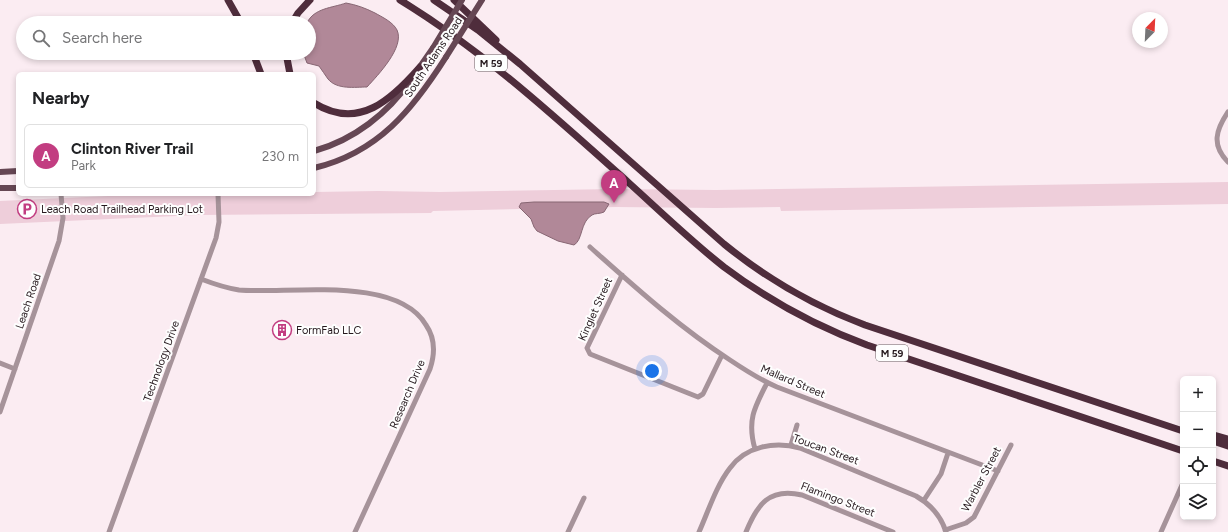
<!DOCTYPE html>
<meta charset="utf-8">
<style>
:root{--surface:#fff;--page:#f6f6f6;--text:#202124;--muted:#757577;--line:#e0e0e0;--accent:#c23d81}
body{margin:0;font-family:Figtree,sans-serif;background:var(--page);color:var(--text)}
.controls{position:absolute;right:12px;bottom:12px;display:grid;overflow:hidden;border-radius:6px;box-shadow:0 2px 6px #0003}
.controls button{width:36px;height:36px;display:grid;place-items:center;padding:0;border:0;border-bottom:1px solid var(--line);background:var(--surface);color:var(--text);font:20px sans-serif}
.compass{position:absolute;left:1132px;top:12px;width:36px;height:36px;border-radius:50%;background:var(--surface);box-shadow:0 2px 6px #0003;rotate:24deg}
.you{position:absolute;left:652px;top:371px;width:14px;height:14px;margin:-10px;border:3px solid #fff;border-radius:50%;background:#1a73e8;box-shadow:0 0 0 6px #1a73e833}
.badge{display:grid;place-items:center;width:26px;height:26px;border-radius:50%;background:var(--accent);color:#fff;font-size:13px;font-weight:700}
.pin{position:absolute;translate:-50% -33px;filter:drop-shadow(0 1px 2px #0008)}
.pin::after{content:'';position:absolute;top:21px;width:14px;height:12px;background:inherit;clip-path:polygon(0 0,100% 0,50% 100%)}
.list{margin:0;padding:0;list-style:none}
h2{display:flex;justify-content:space-between;align-items:center;height:52px;margin:0;padding:0 16px;font-size:17px}
h2 small{font-size:13px;font-weight:400;color:var(--muted)}
.list li{display:grid;grid-template-columns:26px 1fr auto;gap:12px;align-items:center;box-sizing:border-box;height:64px;margin:0 8px 8px;padding:0 8px;border:1px solid var(--line);border-radius:6px}
.list b{display:block;font-size:15px;white-space:nowrap}
.list p{margin:0;font-size:13px;white-space:nowrap;color:var(--muted)}
.list em{font-size:13px;font-style:normal;color:var(--muted)}
.icon{flex:none;width:22px;height:22px;fill:none;stroke:currentColor;stroke-width:2;stroke-linecap:round;stroke-linejoin:round}
.map{position:relative;flex:none;width:1228px;height:532px;overflow:hidden}
.search{position:absolute;background:var(--surface);box-shadow:0 2px 6px #0003;left:16px;top:16px;width:300px;height:44px;display:flex;align-items:center;gap:10px;box-sizing:border-box;padding:0 14px;border-radius:22px;color:var(--muted);font-size:15px}
.panel{position:absolute;background:var(--surface);box-shadow:0 2px 6px #0003;left:16px;top:72px;width:300px;height:124px;border-radius:6px}
.map>svg:first-child{display:block}
</style>
<div class="map">
<svg width="1228" height="532" viewBox="0 0 1228 532">
<rect width="100%" height="100%" fill="#fbecf2"/>
<!-- green -->
<path fill="#eeceda" d="M1228,182V204L781,211L780,207L716,208L616,207L433,211L431,213L198,215L0,224V201L151,194H314V192L378,191L440,192L616,189L716,190Z"/>
<!-- water -->
<path fill="#b18898" stroke="#876673" d="M346,3C357,5 365,8 375,13C382,17 393,22 397,30C405,47 378,75 367,87C355,87 337,90 328,79C325,75 322,70 319,66L307,63L304,55V53H309V23H307C314,8 332,8 346,3Z
M534,202H604L609,204L604,212C600,214 595,213 592,215C580,222 583,240 574,245L558,241L537,231L534,227L531,219L519,207L521,203Z"/>
<g fill="none" stroke-linecap="round" stroke-linejoin="round">
<!-- minor -->
<path stroke="#a6939a" stroke-width="5" d="M1228,112C1216,130 1211,145 1228,162
M590,247C635,287 679,327 730,360C745,370 760,380 777,387L998,471
M622,275L588,346L587,348L590,354L698,397L703,394L722,355
M201,279C214,284 226,288 239,290C288,294 397,275 426,325C435,338 435,354 430,369L355,532
M0,363L15,369
M0,412L59,241L63,218L61,194
M791,445L797,425
M755,449C747,421 754,408 767,383
M924,500L941,474L948,453
M945,530L966,523L974,517L1011,445
M109,532L216,238L219,222L218,194
M568,532L584,498
M699,532C708,512 716,486 730,468C746,446 775,441 800,448L916,496C930,504 941,516 946,532
M746,532C757,505 769,487 802,495L893,532
M1161,532L1182,485"/>
<!-- major -->
<path stroke="#664754" stroke-width="6" d="M417,71L433,48
M314,151C354,140 388,113 411,80
M314,168C378,153 413,109 446,57
M0,172L18,171
M0,188H18"/>
<!-- highway -->
<path stroke="#4f2d3c" stroke-width="7" d="M228,0L241,23
M400,0C485,52 555,117 629,183C660,211 691,241 724,267C768,300 815,326 867,345L1183,451
M434,0L478,30L520,64L724,244C767,279 814,306 865,325L1183,431
M454,0L496,40
M292,23L298,13L310,0
M253,53L261,74
M286,53L290,74
M314,103C359,131 392,99 420,67
M1213,435L1228,439
M1213,441L1228,446
M1213,461L1228,466"/>
<!-- major-bridge -->
<path stroke="#664754" stroke-width="6" d="M433,48L462,0
M446,57L482,0"/>
</g>
<!-- icons -->
<defs>
<g id="parking-ring" transform="scale(1)"><circle r="9.5" fill="#fefefe" stroke="#c23d81" stroke-width="1.5"/><path d="M-3.5-5.5H1a3.5 3.5 0 0 1 0 7H-1V5.5H-3.5ZM-1-3.4V-.6H.8a1.4 1.4 0 0 0 0-2.8Z" fill="#c23d81"/></g>
<g id="building-ring" transform="scale(1)"><circle r="9.5" fill="#fefefe" stroke="#c23d81" stroke-width="1.5"/><path d="M-4-6H4V6H1V3H-1V6H-4ZM-2.5-4.3h1.7v1.8h-1.7ZM.8-4.3h1.7v1.8H.8ZM-2.5-1h1.7V.8h-1.7ZM.8-1h1.7V.8H.8Z" fill="#c23d81"/></g>
</defs>
<g fill-rule="evenodd">
<use href="#parking-ring" x="27" y="209"/>
<use href="#building-ring" x="282" y="330"/>
</g>
<g text-anchor="middle" stroke-width="4" stroke-linejoin="round" paint-order="stroke">
<!-- shield labels -->
<g fill="#fefefe" stroke="#665d60" stroke-width="1">
<rect x="475" y="55" width="32" height="16" rx="3"/>
<rect x="876" y="345" width="32" height="16" rx="3"/>
</g>
<g font-size="10" font-weight="bold" fill="#25181d">
<text x="491" y="67">M 59</text>
<text x="892" y="357">M 59</text>
</g>
<!-- street labels -->
<g font-size="11" fill="#25181d" stroke="#fefefe">
<text transform="translate(433 57) rotate(-56)" y="4">South Adams Road</text>
<text transform="translate(28 301) rotate(-71)" y="4">Leach Road</text>
<text transform="translate(595 309) rotate(-66)" y="4">Kinglet Street</text>
<text transform="translate(161 361) rotate(-70)" y="4">Technology Drive</text>
<text transform="translate(793 381) rotate(23)" y="4">Mallard Street</text>
<text transform="translate(407 394) rotate(-67)" y="4">Research Drive</text>
<text transform="translate(826 449) rotate(20)" y="4">Toucan Street</text>
<text transform="translate(981 479) rotate(-62)" y="4">Warbler Street</text>
<text transform="translate(838 499) rotate(21)" y="4">Flamingo Street</text>
</g>
<!-- poi labels -->
<g font-size="11" fill="#25181d" stroke="#fefefe" text-anchor="start">
<text x="41" y="213">Leach Road Trailhead Parking Lot</text>
<text x="296" y="334">FormFab LLC</text>
</g>
</g>
</svg>
<div class="controls">
<button>+</button>
<button>−</button>
<button><svg class="icon" aria-label="locate" viewBox="0 0 24 24"><circle cx="12" cy="12" r="6"/><path d="M12 2v4M12 18v4M2 12h4M18 12h4"/></svg></button>
<button><svg class="icon" aria-label="layers" viewBox="0 0 24 24"><path d="M12 4l9 5-9 5-9-5zM3 14l9 5 9-5"/></svg></button>
</div>
<svg class="compass" viewBox="-18 -18 36 36"><path d="M0-13l5 13h-10z" fill="#e53935"/><path d="M0 13l5-13h-10z" fill="#757577"/></svg>
<div class="you"></div>
<div class="pin badge" style="left:614px;top:203px">A</div>
<div class="search"><svg class="icon" aria-label="search" viewBox="0 0 24 24"><circle cx="10" cy="10" r="6"/><path d="M15 15l6 6"/></svg>Search here</div>
<section class="panel">
<h2>Nearby<small></small></h2>
<ul class="list">
<li><span class="badge">A</span><div><b>Clinton River Trail</b><p>Park</p></div><em>230 m</em></li>
</ul>
</section>
</div>
